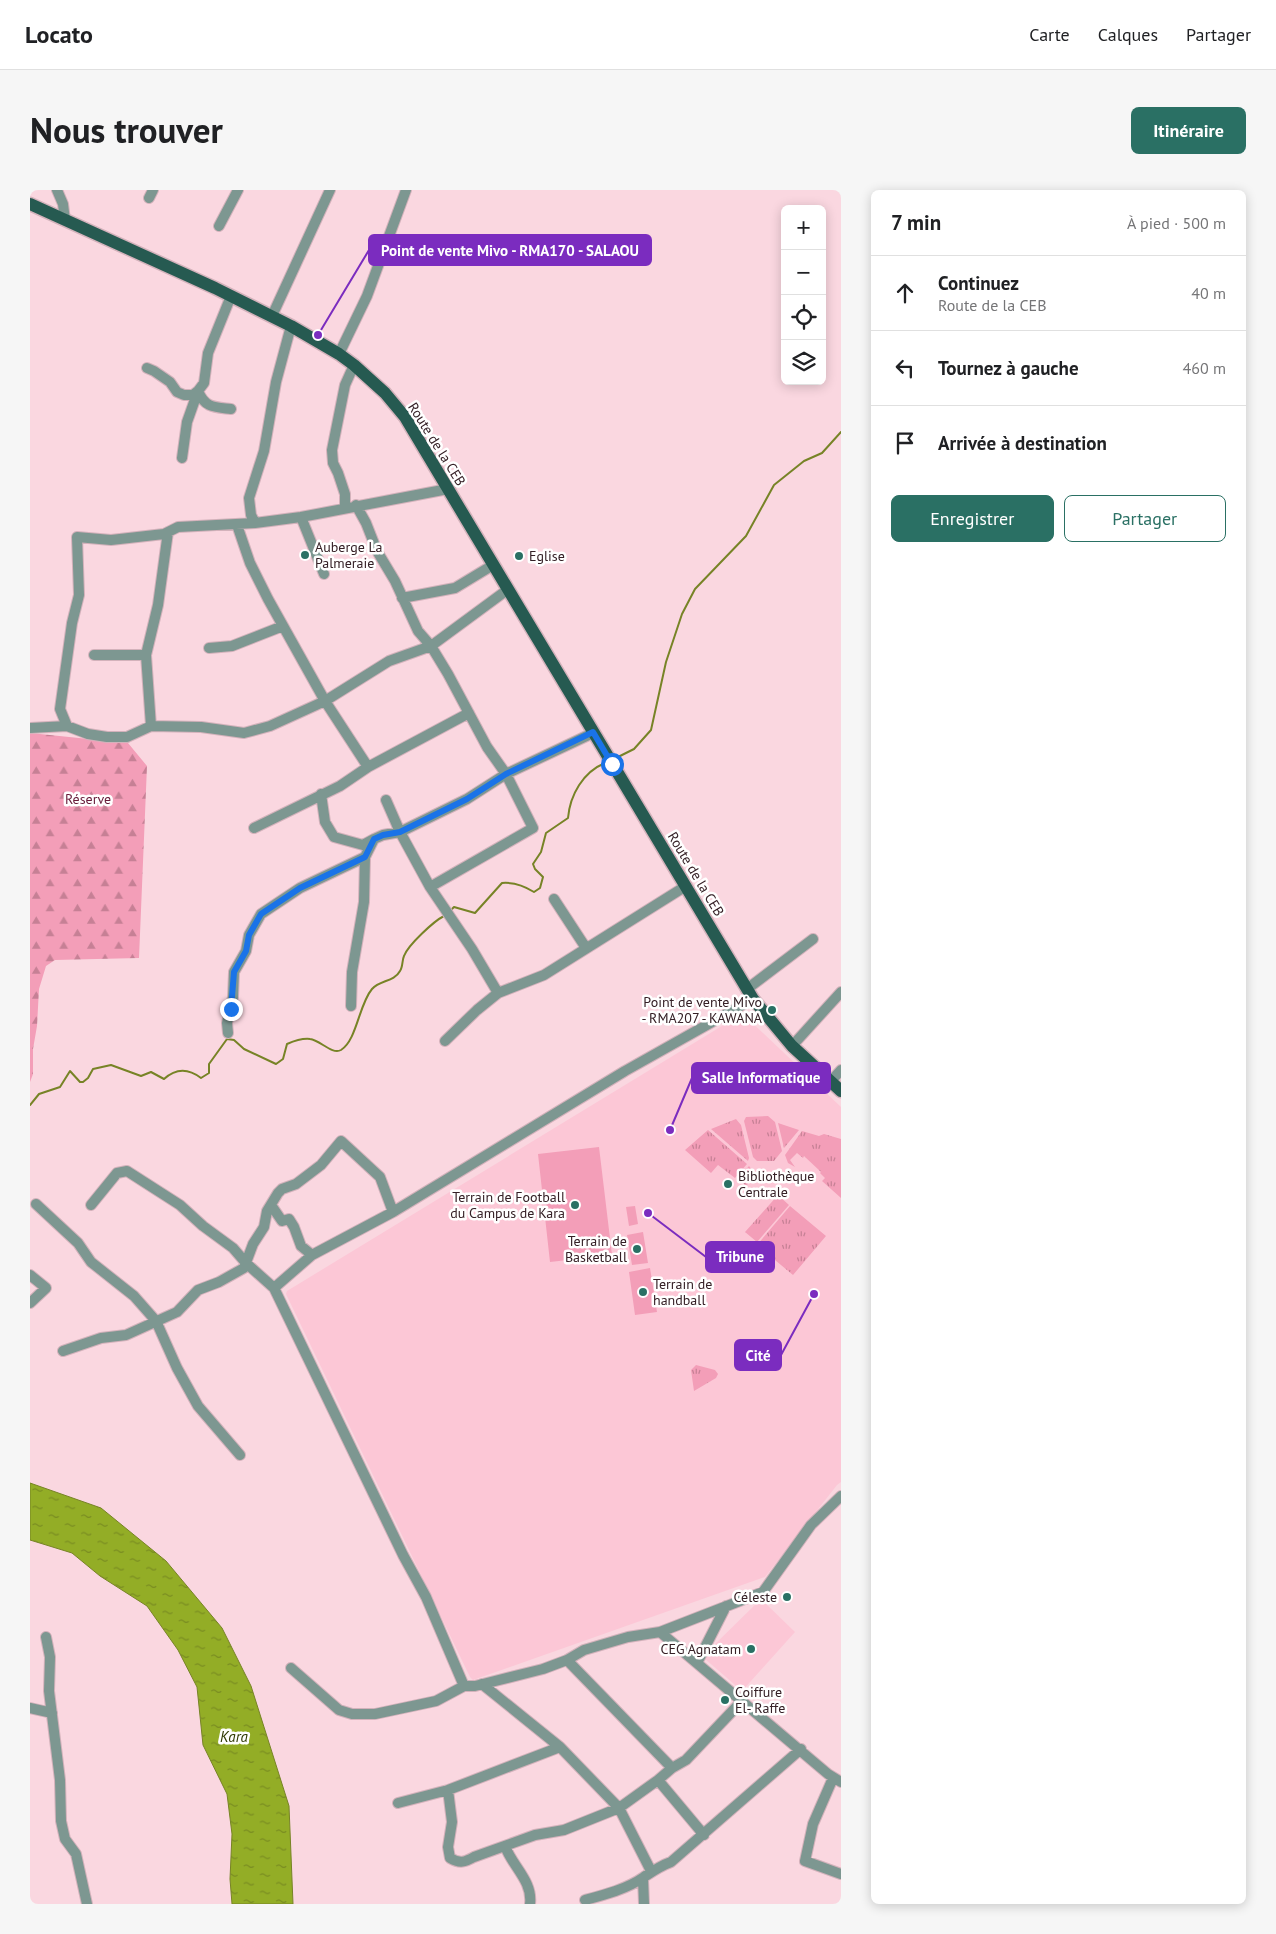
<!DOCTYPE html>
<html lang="fr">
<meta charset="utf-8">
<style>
:root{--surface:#fff;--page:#f6f6f6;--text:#202124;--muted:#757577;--line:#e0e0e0;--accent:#2a7064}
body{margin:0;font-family:"PT Sans",sans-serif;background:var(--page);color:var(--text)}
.controls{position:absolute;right:15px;top:15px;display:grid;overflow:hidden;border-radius:8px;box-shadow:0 2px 12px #0003}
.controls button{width:45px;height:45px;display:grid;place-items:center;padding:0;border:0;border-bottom:1px solid var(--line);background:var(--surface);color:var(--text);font:25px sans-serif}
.stop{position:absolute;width:15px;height:15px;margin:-11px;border:4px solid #1a73e8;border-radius:50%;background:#fff}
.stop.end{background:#1a73e8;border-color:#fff;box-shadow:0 1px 5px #0008}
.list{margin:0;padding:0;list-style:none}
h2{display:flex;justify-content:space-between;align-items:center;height:65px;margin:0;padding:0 20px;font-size:21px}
h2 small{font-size:16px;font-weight:400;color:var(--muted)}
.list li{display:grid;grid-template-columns:32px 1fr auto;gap:15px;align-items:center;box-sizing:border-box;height:75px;padding:0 20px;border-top:1px solid var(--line)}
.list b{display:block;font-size:19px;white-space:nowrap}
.list p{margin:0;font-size:16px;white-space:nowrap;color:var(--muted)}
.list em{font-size:16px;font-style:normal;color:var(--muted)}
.actions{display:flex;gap:10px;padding:15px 20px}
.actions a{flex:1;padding:11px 0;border:1px solid var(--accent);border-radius:8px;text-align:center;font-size:18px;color:var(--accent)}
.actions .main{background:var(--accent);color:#fff}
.icon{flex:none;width:28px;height:28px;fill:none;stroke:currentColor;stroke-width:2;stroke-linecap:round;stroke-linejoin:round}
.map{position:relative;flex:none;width:811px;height:1714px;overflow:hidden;border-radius:8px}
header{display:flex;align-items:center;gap:30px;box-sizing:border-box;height:70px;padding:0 25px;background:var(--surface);border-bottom:1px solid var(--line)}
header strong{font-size:24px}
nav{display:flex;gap:28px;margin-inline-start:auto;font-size:18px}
.intro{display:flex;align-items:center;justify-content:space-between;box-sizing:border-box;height:120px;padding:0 30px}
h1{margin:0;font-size:35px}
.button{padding:12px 22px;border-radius:8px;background:var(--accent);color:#fff;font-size:18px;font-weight:700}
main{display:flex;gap:30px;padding:0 30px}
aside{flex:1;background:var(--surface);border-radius:8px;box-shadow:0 2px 12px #0003}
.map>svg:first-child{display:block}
</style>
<header>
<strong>Locato</strong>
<nav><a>Carte</a><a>Calques</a><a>Partager</a></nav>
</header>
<div class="intro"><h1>Nous trouver</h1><a class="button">Itinéraire</a></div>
<main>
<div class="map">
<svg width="811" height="1714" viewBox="0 0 811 1714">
<defs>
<pattern id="grass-tufts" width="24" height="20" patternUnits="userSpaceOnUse" patternTransform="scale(1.25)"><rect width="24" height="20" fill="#f39eb8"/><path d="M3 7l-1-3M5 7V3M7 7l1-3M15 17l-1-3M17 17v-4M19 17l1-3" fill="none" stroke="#c68095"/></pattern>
<pattern id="forest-firs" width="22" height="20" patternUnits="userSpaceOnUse" patternTransform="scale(1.25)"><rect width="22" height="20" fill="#f39eb8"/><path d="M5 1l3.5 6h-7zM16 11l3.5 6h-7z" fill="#c68095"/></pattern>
<pattern id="water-ripples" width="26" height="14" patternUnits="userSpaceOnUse" patternTransform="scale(1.25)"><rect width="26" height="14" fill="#93ad26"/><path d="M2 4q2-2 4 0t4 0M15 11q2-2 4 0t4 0" fill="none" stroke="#798c21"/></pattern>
</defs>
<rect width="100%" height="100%" fill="#fad7e0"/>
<!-- built -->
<path fill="#fcc7d6" d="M710,825H714L811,917V1292L807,1295L735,1387L443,1490L440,1487L256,1104L257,1101Z
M731,1409L765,1442L712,1501L674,1468L680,1459Z"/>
<!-- grass -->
<path fill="url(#grass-tufts)" d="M738,926L745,932L752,961L744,971H727L723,967L714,931L716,927Z
M706,929L711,935L719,968L718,971L681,939Z
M748,933L769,940L754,958Z
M678,940L717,974L705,988L688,975L681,983L655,960Z
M772,941L789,946L794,944L811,949V1008L792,991L795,988L790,983L791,982L774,966L773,968L767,963L760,970L765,977L758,973L755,965Z
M719,976L726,985L716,996L708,988Z
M748,1005L759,1015L727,1052L715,1042Z
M760,1016L796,1046L763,1085L727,1055Z
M666,1175L685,1180L688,1184L686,1188L664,1201L661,1180Z"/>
<!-- forest -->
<path fill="url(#forest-firs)" d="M0,543L98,553L117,576L109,768L25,770L16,776L9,799L7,836L3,859V884L0,892Z"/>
<!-- garden -->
<path fill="#f39eb8" d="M569,957L582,1065L520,1072L508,964Z
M605,1016L608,1034L599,1036L596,1017Z
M613,1042L618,1073L602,1075L597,1045Z
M620,1078L627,1122L605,1125L599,1082Z"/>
<!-- water -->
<path fill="url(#water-ripples)" stroke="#778326" d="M0,1293L71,1318L136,1371L192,1438L221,1496L259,1616L263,1714H202L200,1689L202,1644L197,1604L173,1555L167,1497L148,1460L117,1416L70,1386L42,1363L0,1350Z"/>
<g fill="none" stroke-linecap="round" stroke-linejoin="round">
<!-- stream -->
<path stroke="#778326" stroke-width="2" d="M584,569L604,559L621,540L636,472L652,424L665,399L716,346L744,295L774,271L792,263L811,242
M420,721L424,717L445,723L472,693C484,692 493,695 504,702L510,698L513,687L505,679L503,674L511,662L516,643L538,628C540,605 553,582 575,573
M0,915L9,904L30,897L40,881L50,892H53L58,888L63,879L81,875L111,886L121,882L134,889C146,878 158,878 171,888L179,883V874L197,849L204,850L214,859L246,874L253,869L257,854C264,851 272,848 280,849C290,850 302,865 311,860C327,850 329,814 342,799C350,790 364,792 370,781C373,777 372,770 374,766C378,755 404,731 414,726"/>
<!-- minor casing -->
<g stroke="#d3b2bb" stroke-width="12">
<path id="minor" d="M27,0L33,14L35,30
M119,8L123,0
M189,36L208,0
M242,126L300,0
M309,164L337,106L376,0
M117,178L124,181L140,192L147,202L154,205H163L168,201L174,193L178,163L201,106
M152,268L157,232L168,201C175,218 184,217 201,219
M315,317V304L308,283L303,273L302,260L315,195L324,175
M271,327L294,384
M225,333L221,325L219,308L234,261L246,192L261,136
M207,335L220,373L238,409L295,511L338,577
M372,408L425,398L463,375
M179,458L202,456L253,436
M64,465H116
M37,536L30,519L42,433L49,405L47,347L81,350L134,344L148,337L225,333L271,327L418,299
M121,536L116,465L128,415L138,342
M0,538L37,536L58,544L77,547H97L121,536L171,537L214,543L240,536L295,511L359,471L401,456L388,441L365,391L347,361L336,333L326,315
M291,604L295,632L304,647L333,655L344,649
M356,610L370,642L400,697L442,759L468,803
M224,638L310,596L338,577L439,523
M400,697L503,638L476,584L457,557L418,484L401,456L477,400
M524,709L556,758
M717,799L783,749
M321,816L322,782L334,712L335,667L344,649L353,645L370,642L437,609L476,584L563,543
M198,843L197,833L203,807L204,782L216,761L219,745L231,724L270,698L335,667
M415,851L447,820L468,803L514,785L656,696
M762,856L811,802
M801,891L811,880
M6,1014L48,1053L61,1072L104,1106L126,1131L147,1178L168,1216L210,1265
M61,1015L87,983L97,981L150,1015L173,1036L203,1058L216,1073L244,1098
M241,1015L252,1031L259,1029L264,1037L271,1056L282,1065
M0,1085L16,1098L0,1113
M33,1161L71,1148L96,1145L147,1122L168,1100L189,1092L214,1078L223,1054L234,1037L237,1021L248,1003L252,999L266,994L291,975L311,951L350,987L363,1022
M630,1442L798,1584L811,1592
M16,1447L20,1467L19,1501L30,1590L31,1631L35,1649L46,1664L57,1714
M537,1470L642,1578
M667,1473L696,1416
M261,1478L309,1520L322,1524H345L406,1511L434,1496H445L513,1479L537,1470L554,1460L598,1447L630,1442L733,1402L781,1335L811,1306
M452,1494L530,1557L589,1618L621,1681
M434,1496L396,1407L373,1365L244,1098L282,1065L363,1022L595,881L723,809
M0,1518L22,1523
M803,1588L783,1634L775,1671L811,1684
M628,1590L674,1645
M418,1600L422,1632L418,1657L420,1668C430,1674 435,1672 444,1667L505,1645L534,1640L589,1618L628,1590L642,1578L656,1570L711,1512
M368,1613L418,1600L530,1557
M475,1656C482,1676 503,1691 500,1714
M613,1688L614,1714
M555,1710C574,1705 597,1699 614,1687C623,1681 630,1676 641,1672L771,1559"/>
</g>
<!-- major casing -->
<g stroke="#d3b2bb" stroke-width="15">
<path id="major" d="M0,14L185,98L261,136L309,164L324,175L355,203L375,227L723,809L762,856L811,901"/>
</g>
<!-- minor -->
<use href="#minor" stroke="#7d9791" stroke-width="10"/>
<!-- major -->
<use href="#major" stroke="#265a51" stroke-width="12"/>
</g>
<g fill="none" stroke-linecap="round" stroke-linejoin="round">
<!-- route -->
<path stroke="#1a73e8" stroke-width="6" d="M201,819L204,782L216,761L219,745L231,724L270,698L335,667L344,649L353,645L370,642L437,609L476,584L563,542L582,574"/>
</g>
<!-- markers -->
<g fill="#2a7064" stroke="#fff" stroke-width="2">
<circle cx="275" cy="365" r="5"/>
<circle cx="489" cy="366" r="5"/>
<circle cx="742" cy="820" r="5"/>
<circle cx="698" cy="994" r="5"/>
<circle cx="545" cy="1015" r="5"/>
<circle cx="607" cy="1059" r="5"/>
<circle cx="613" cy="1102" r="5"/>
<circle cx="757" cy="1407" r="5"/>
<circle cx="721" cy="1459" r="5"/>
<circle cx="695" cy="1510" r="5"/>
</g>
<g text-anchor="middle" stroke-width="5" stroke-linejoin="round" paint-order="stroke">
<!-- street labels -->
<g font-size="14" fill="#352026" stroke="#fff">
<text transform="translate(407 254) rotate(58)" y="5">Route de la CEB</text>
<text transform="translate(666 684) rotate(59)" y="5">Route de la CEB</text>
</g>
<!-- poi labels -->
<g font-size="14" fill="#352026" stroke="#fff" text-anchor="start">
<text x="285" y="362">Auberge La<tspan x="285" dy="16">Palmeraie</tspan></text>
<text x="499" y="371">Eglise</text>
<text x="732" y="817" text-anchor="end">Point de vente Mivo<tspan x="732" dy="16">- RMA207 - KAWANA</tspan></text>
<text x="708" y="991">Bibliothèque<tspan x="708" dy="16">Centrale</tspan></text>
<text x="535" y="1012" text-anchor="end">Terrain de Football<tspan x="535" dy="16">du Campus de Kara</tspan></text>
<text x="597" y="1056" text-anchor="end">Terrain de<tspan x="597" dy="16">Basketball</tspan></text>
<text x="623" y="1099">Terrain de<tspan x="623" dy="16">handball</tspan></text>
<text x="747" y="1412" text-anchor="end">Céleste</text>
<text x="711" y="1464" text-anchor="end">CEG Agnatam</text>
<text x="705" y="1507">Coiffure<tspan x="705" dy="16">El- Raffe</tspan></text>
</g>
<!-- park labels -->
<g font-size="14" fill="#681c3a" stroke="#fff">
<text x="58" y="614">Réserve</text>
</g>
<!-- water labels -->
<g font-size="15" font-style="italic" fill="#2f3a04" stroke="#fff">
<text x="204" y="1552">Kara</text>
</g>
</g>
<!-- callouts -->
<path fill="none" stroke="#7b2cbf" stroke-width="2" d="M288 145L339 60M640 940L662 888M618 1023L676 1067M784 1104L751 1165"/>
<g fill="#7b2cbf" stroke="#fff" stroke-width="2">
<circle cx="288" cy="145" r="5"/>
<circle cx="640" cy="940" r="5"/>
<circle cx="618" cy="1023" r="5"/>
<circle cx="784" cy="1104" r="5"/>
</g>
<g fill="#7b2cbf" stroke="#7b2cbf" stroke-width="2">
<rect x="339" y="45" width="282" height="30" rx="5"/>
<rect x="662" y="873" width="138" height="30" rx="5"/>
<rect x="676" y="1052" width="68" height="30" rx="5"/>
<rect x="705" y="1150" width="46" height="30" rx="5"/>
</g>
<g font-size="15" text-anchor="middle" font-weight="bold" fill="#fff">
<text x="480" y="66">Point de vente Mivo - RMA170 - SALAOU</text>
<text x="731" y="893">Salle Informatique</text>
<text x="710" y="1072">Tribune</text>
<text x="728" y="1171">Cité</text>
</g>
</svg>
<div class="controls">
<button>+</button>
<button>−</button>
<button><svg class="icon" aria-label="locate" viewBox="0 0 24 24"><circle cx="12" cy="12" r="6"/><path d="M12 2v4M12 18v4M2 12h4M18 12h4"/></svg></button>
<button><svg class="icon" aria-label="layers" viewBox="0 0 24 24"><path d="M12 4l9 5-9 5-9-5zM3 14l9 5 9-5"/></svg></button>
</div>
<div class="stop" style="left:582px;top:574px"></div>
<div class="stop end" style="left:201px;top:819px"></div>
</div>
<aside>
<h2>7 min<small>À pied · 500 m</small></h2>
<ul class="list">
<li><svg class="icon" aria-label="ahead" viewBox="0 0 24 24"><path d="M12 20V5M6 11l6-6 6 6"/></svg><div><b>Continuez</b><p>Route de la CEB</p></div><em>40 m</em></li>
<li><svg class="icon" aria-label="left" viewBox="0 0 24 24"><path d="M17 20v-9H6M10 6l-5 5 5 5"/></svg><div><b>Tournez à gauche</b></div><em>460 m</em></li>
<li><svg class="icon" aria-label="arrive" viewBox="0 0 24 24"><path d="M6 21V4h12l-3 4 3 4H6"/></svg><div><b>Arrivée à destination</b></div></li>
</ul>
<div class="actions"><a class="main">Enregistrer</a><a>Partager</a></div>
</aside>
</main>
